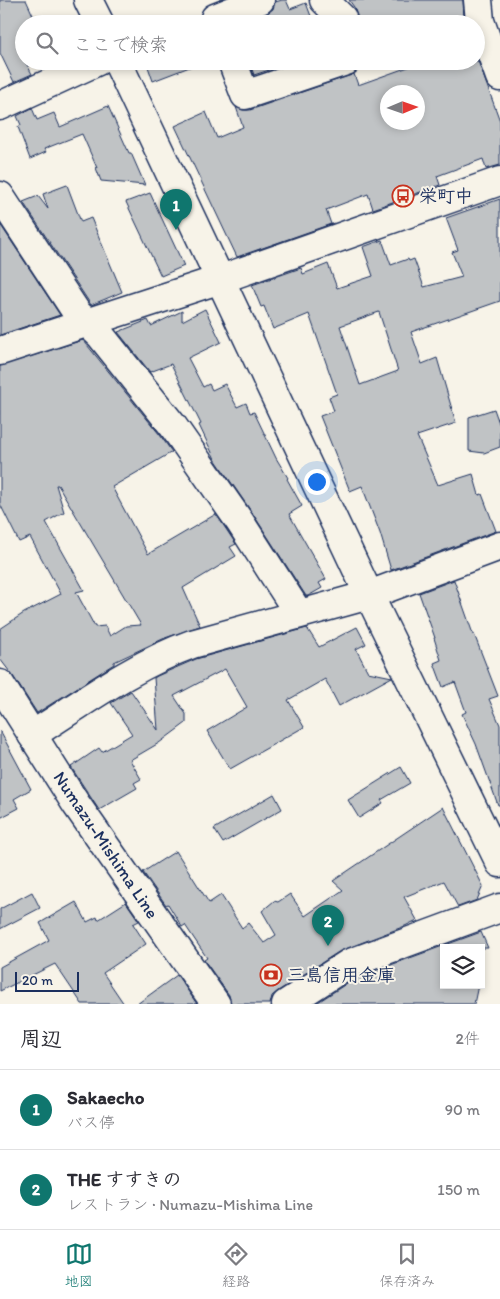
<!DOCTYPE html>
<html lang="ja">
<meta charset="utf-8">
<style>
:root{--surface:#fff;--page:#f7f7f7;--text:#2b2b33;--muted:#7c7c81;--line:#e1e1e2;--accent:#0f766e}
body{margin:0;font-family:Itim,"Klee One",sans-serif;background:var(--page);color:var(--text)}
.controls{position:absolute;right:15px;bottom:15px;display:grid;overflow:hidden;border-radius:0px;box-shadow:0 2px 8px #0003}
.controls button{width:45px;height:45px;display:grid;place-items:center;padding:0;border:0;border-bottom:1px solid var(--line);background:var(--surface);color:var(--text);font:25px sans-serif}
.compass{position:absolute;left:380px;top:85px;width:45px;height:45px;border-radius:50%;background:var(--surface);box-shadow:0 2px 8px #0003;rotate:88deg}
.scale{position:absolute;left:15px;bottom:12px;width:64px;box-sizing:border-box;padding-left:5px;border:2px solid #1b2f5e;border-top:0;font-size:14px;line-height:18px;white-space:nowrap;color:#1b2f5e;-webkit-text-stroke:4px #f7f3e8;paint-order:stroke}
.you{position:absolute;left:316px;top:481px;width:18px;height:18px;margin:-12px;border:4px solid #fff;border-radius:50%;background:#1a73e8;box-shadow:0 0 0 8px #1a73e833}
.badge{display:grid;place-items:center;width:32px;height:32px;border-radius:50%;background:var(--accent);color:#fff;font-size:16px;font-weight:700}
.pin{position:absolute;translate:-50% -41px;filter:drop-shadow(0 1px 2px #0008)}
.pin::after{content:'';position:absolute;top:26px;width:18px;height:15px;background:inherit;clip-path:polygon(0 0,100% 0,50% 100%)}
.list{margin:0;padding:0;list-style:none}
h2{display:flex;justify-content:space-between;align-items:center;height:65px;margin:0;padding:0 20px;font-size:21px}
h2 small{font-size:16px;font-weight:400;color:var(--muted)}
.list li{display:grid;grid-template-columns:32px 1fr auto;gap:15px;align-items:center;box-sizing:border-box;height:80px;padding:0 20px;border-top:1px solid var(--line)}
.list b{display:block;font-size:19px;white-space:nowrap}
.list p{margin:0;font-size:16px;white-space:nowrap;color:var(--muted)}
.list em{font-size:16px;font-style:normal;color:var(--muted)}
.icon{flex:none;width:28px;height:28px;fill:none;stroke:currentColor;stroke-width:2;stroke-linecap:round;stroke-linejoin:round}
.map{position:relative;flex:none;width:500px;height:1004px;overflow:hidden}
.search{position:absolute;background:var(--surface);box-shadow:0 2px 8px #0003;left:15px;right:15px;top:15px;height:55px;display:flex;align-items:center;gap:12px;box-sizing:border-box;padding:0 18px;border-radius:28px;color:var(--muted);font-size:19px}
.sheet{height:225px;background:var(--surface)}
nav{display:flex;justify-content:space-around;align-items:center;box-sizing:border-box;height:70px;border-top:1px solid var(--line);background:var(--surface);font-size:14px;color:var(--muted)}
nav a{display:grid;justify-items:center;gap:2px}
nav .on{color:var(--accent)}
.map>svg:first-child{display:block}
</style>
<div class="map">
<svg width="500" height="1004" viewBox="0 0 500 1004">
<rect width="100%" height="100%" fill="#f7f3e8"/>
<filter id="ink" filterUnits="userSpaceOnUse"><feTurbulence type="fractalNoise" baseFrequency=".02" numOctaves="2"/><feDisplacementMap in="SourceGraphic" scale="10" xChannelSelector="R" yChannelSelector="G"/><feConvolveMatrix kernelMatrix="1 2 1 2 8 2 1 2 1" color-interpolation-filters="sRGB"/></filter>
<g filter="url(#ink)">
<!-- building -->
<path fill="#c0c3c5" stroke="#1b2f5e" fill-rule="evenodd" d="M0,0H26L37,24H24V61H25L32,74L14,82L0,53Z
M282,0H286L290,9L306,3L314,24H243L266,14L273,9L275,2Z
M349,0H463L464,20L401,22L402,24H359L354,7Z
M146,61H199L200,63L153,81Z
M249,61H296L254,75Z
M425,61H478L500,121V165L486,169L483,159L437,176L440,185L373,209L368,194L326,210L331,224L237,257L175,126L206,112L217,138L243,127L236,107L243,110H250L354,74L358,85ZM388,92H418V122H388Z
M108,106L129,153H131L145,185L101,181L96,168H97L82,134L44,149L46,152L30,159L18,127L21,125L17,116L32,108L37,120L54,113L60,127Z
M67,185L81,222L91,218L122,292L91,305L23,202L38,196L48,209L43,194Z
M150,193L184,266L161,276L126,202Z
M500,199V301L411,332L422,364L437,358L456,423L417,436L438,485L473,474L479,495L482,494L496,531L391,570L380,533L362,486L350,491L320,416L334,411L329,397L337,394L309,314L273,329L264,306L261,307L252,285L301,268L303,274L328,264L337,288L373,276L363,247L382,240L391,265L408,259L409,261L414,259L424,287L462,277L452,252L458,250L446,218ZM379,312L398,371L360,385L340,326Z
M0,224L60,315L0,335Z
M205,309L221,342L188,358L203,387L209,384L212,390L225,384L237,407L246,403L250,413L254,412L276,458L288,478L287,479L302,506L289,514L326,579L319,583L322,588L308,596H306L253,514L215,459L199,425L201,424L171,364L150,372L118,332L148,320L151,326L182,311V321Z
M83,340L160,435L172,452L112,487L148,554L216,514L236,544L230,547L236,556L183,588L200,626L165,638L114,662V664L37,713L13,676L0,659V629L24,613L61,594L30,537L19,542L0,504V366ZM56,485H58L141,625L126,626L110,636L105,626L95,627L76,592L84,590L46,522L64,512Z
M494,409L500,426V447L484,453L469,451V417Z
M454,580L473,634H474L498,696L489,699L500,725V805H498L476,744L462,714L466,712L455,682L443,687L434,663L441,660L434,638H435L419,593Z
M357,627L366,644L356,649L368,672L392,677L339,706L325,679L288,700L304,727L230,769L207,731L247,707L225,669L174,696L186,714V723L159,743L130,760L141,779L134,783L137,788L99,810L71,767L99,748L102,752L132,734L111,703L131,691L158,730L154,678L157,676L196,659L307,628L319,647Z
M0,731L31,789L14,799L19,808L0,818Z
M401,767L410,783L381,800L383,803L359,818L348,800Z
M274,794L282,809L223,843L214,829Z
M443,807L483,886L477,900L458,907L444,881L404,897L417,920L405,926L340,951L278,991L272,996L270,1004H231L229,995L204,960L207,958L185,925L182,927L168,904L166,905L143,872L176,851L209,903L221,895L242,928L248,923L264,943L276,935L262,911L274,901L278,902L290,894L305,916L343,890L333,881Z
M32,892L40,908L0,929V909Z
M76,902L87,922L97,917L98,920L126,902L139,921L133,924L146,944L103,973L124,1004H82L55,964L0,991V967L49,940L40,923Z
M481,932L488,948H444V985H478L474,1004H315L355,978Z
M177,975L197,1004H137Z"/>
<g fill="none" stroke-linecap="round" stroke-linejoin="round">
<!-- minor casing -->
<g stroke="#1b2f5e" stroke-width="31">
<path id="minor" d="M88,0L100,24
M324,0L342,18L344,24
M478,0L480,21L500,77
M215,18L260,0
M117,61L369,595L500,863
M232,61L245,95L346,61
M0,106L98,61
M0,196L77,313L101,336L173,426L240,522L299,614
M0,351L221,279L500,181
M32,735C84,702 134,665 192,644L369,595L500,546
M286,1004L348,964L500,908"/>
</g>
<!-- major casing -->
<g stroke="#1b2f5e" stroke-width="31">
<path id="major" d="M0,684L76,804L216,1004"/>
</g>
<!-- minor -->
<use href="#minor" stroke="#f7f3e8" stroke-width="28"/>
<!-- major -->
<use href="#major" stroke="#f7f3e8" stroke-width="28"/>
</g>
</g>
<!-- icons -->
<defs>
<g id="bus-ring" transform="scale(1.125)"><circle r="9.5" fill="#f7f3e8" stroke="#c8321e" stroke-width="1.5"/><path d="M-5-6H5V4H4V6H2V4H-2V6H-4V4H-5ZM-3.5-4V0h7V-4ZM-3.5 1.2v1.5H-2V1.2ZM2 1.2v1.5H3.5V1.2Z" fill="#c8321e"/></g>
<g id="bank-ring" transform="scale(1.125)"><circle r="9.5" fill="#f7f3e8" stroke="#c8321e" stroke-width="1.5"/><path d="M-6-4H6V4H-6ZM0-2.3a2.3 2.3 0 1 0 0 4.6a2.3 2.3 0 1 0 0-4.6Z" fill="#c8321e"/></g>
</defs>
<g fill-rule="evenodd">
<use href="#bus-ring" x="403" y="196"/>
<use href="#bank-ring" x="271" y="975"/>
</g>
<g text-anchor="middle" stroke-width="4" stroke-linejoin="round" paint-order="stroke">
<!-- poi labels -->
<g font-size="18" font-weight="bold" fill="#1b2f5e" stroke="#f7f3e8" text-anchor="start">
<text x="419" y="202">栄町中</text>
<text x="287" y="981">三島信用金庫</text>
</g>
<!-- street labels -->
<g font-size="18" fill="#1b2f5e" stroke="#f7f3e8">
<text transform="translate(106 845) rotate(56)" y="6">Numazu-Mishima Line</text>
</g>
</g>
</svg>
<div class="controls">
<button><svg class="icon" aria-label="layers" viewBox="0 0 24 24"><path d="M12 4l9 5-9 5-9-5zM3 14l9 5 9-5"/></svg></button>
</div>
<svg class="compass" viewBox="-18 -18 36 36"><path d="M0-13l5 13h-10z" fill="#e53935"/><path d="M0 13l5-13h-10z" fill="#7c7c81"/></svg>
<div class="scale">20 m</div>
<div class="you"></div>
<div class="pin badge" style="left:176px;top:230px">1</div>
<div class="pin badge" style="left:328px;top:946px">2</div>
<div class="search"><svg class="icon" aria-label="search" viewBox="0 0 24 24"><circle cx="10" cy="10" r="6"/><path d="M15 15l6 6"/></svg>ここで検索</div>
</div>
<section class="sheet">
<h2>周辺<small>2件</small></h2>
<ul class="list">
<li><span class="badge">1</span><div><b>Sakaecho</b><p>バス停</p></div><em>90 m</em></li>
<li><span class="badge">2</span><div><b>THE すすきの</b><p>レストラン · Numazu-Mishima Line</p></div><em>150 m</em></li>
</ul>
</section>
<nav>
<a class="on"><svg class="icon" aria-label="map" viewBox="0 0 24 24"><path d="M3 6l6-2 6 2 6-2v14l-6 2-6-2-6 2zM9 4v14M15 6v14"/></svg>地図</a>
<a><svg class="icon" aria-label="directions" viewBox="0 0 24 24"><path d="M12 3l9 9-9 9-9-9zM9 14v-3h6M13 9l2 2-2 2"/></svg>経路</a>
<a><svg class="icon" aria-label="saved" viewBox="0 0 24 24"><path d="M7 4h10v16l-5-4-5 4z"/></svg>保存済み</a>
</nav>
